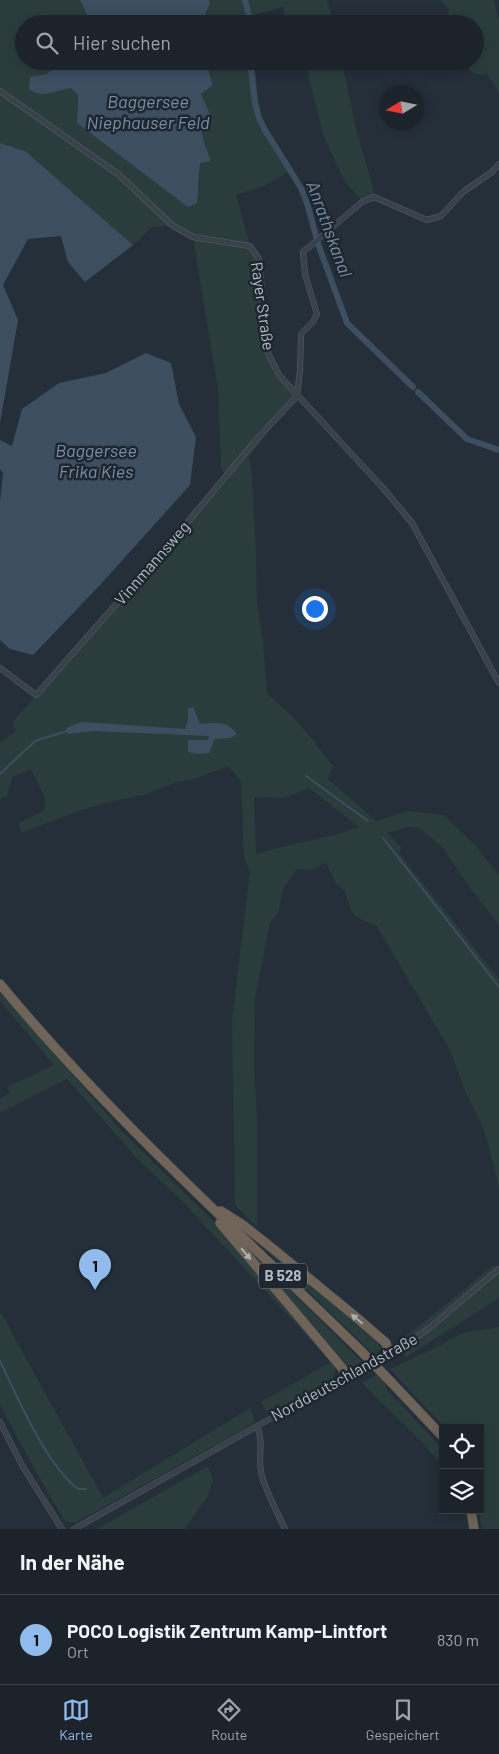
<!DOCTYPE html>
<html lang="de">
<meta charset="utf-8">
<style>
:root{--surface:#1c232b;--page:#252b33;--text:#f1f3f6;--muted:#a0a4a9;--line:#3a4047;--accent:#92bbed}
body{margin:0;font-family:Barlow,sans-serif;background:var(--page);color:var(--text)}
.controls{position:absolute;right:15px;bottom:15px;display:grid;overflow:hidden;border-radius:0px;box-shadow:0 2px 12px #0003}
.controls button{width:45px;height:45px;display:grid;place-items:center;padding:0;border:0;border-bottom:1px solid var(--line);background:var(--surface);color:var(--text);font:25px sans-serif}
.compass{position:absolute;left:379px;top:85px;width:45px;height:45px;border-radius:50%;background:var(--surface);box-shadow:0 2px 12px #0003;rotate:260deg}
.you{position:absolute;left:314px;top:608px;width:18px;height:18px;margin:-12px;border:4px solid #fff;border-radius:50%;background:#1a73e8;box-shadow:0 0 0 8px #1a73e833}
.badge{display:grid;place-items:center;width:32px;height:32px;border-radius:50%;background:var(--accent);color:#111;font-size:16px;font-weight:700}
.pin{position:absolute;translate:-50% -41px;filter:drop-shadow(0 1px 2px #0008)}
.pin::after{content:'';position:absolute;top:26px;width:18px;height:15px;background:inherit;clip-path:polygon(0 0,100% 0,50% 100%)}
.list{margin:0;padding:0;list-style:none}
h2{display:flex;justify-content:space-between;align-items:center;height:65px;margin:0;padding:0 20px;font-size:21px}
h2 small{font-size:16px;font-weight:400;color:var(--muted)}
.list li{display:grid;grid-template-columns:32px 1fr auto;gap:15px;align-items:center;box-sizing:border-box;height:90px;padding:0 20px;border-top:1px solid var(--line)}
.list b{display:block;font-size:19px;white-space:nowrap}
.list p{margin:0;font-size:16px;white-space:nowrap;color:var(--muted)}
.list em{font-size:16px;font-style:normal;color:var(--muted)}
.icon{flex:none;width:28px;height:28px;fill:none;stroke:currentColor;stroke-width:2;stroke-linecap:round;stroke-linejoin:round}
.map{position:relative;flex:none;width:499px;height:1529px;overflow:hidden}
.search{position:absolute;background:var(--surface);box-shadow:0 2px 12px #0003;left:15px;right:15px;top:15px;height:55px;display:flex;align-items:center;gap:12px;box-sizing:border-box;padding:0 18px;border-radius:28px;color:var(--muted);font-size:19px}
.sheet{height:155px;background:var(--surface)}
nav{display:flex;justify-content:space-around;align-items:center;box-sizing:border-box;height:70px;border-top:1px solid var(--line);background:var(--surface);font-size:14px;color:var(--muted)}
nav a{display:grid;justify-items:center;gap:2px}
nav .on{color:var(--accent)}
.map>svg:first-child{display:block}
</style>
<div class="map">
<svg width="499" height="1529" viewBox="0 0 499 1529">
<rect width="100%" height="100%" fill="#252f39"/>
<!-- green -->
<path fill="#2a3d3c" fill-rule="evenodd" d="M0,0H80L91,24H24V61H65L46,74L30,77L46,95L58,90L71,87L78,95L77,123L199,186L200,162L212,161C198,143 200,116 201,94L213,85L208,69L209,61H254L261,119L293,169L264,186L236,195L250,246L259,259L268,353L279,375L297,396L249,456L252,477L256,554L257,604L263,642L267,694C295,716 312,738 333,766L328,779L376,821L409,811L443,815L474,844L499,875V925L471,889L442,847L419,828L408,827L387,833L401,847L399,853L499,979V1188L485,1132L466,1093L450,1050L376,925C351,917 352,915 345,891L337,885L326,863L311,870L297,869L283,889L278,913L270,922L255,998L254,1066L257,1119V1227L235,1205L232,1020L250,871L244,858L241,782L228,766L197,778L178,782L143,795L105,803L78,811L21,833L19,823L45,810L44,795L31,769L12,777L7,796L0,799V743L16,731L12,723L176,536L225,477L228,478L221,468L218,388L193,237L173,226L152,227L133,245L25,151L0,143ZM309,788L359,827C325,840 290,843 256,854L254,797L284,798Z
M209,0H327L334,24H287L283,7L249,16L250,24H206L202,20L210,4Z
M440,0H494L499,21V93L487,73L481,75L471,72L467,63V61H475V24H454L446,20L449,9Z
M305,61H342L356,129L371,180L375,199L364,203L344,180L324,137Z
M0,992L122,1131L220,1228L336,1366L334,1377L331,1381L273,1412L270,1413L265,1409L261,1402L331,1362L186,1205L137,1158L67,1079L0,1113V1099L10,1093L7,1087L54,1065L0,1001Z
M266,1246L377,1342L381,1349L375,1356L264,1248Z
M253,1253L362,1362L353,1367L347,1365L251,1255Z
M492,1266H499V1298L406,1357L395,1345L460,1293Z
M0,1311L103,1498L250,1408L255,1420L251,1425L77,1522C72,1523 69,1523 64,1520L33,1466L0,1405Z
M499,1327V1529H482L478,1510H480V1428H445L390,1369L437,1347L462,1333Z
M381,1372L387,1390L443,1449V1466L421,1441L362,1383Z
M208,1466L213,1481L208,1495L185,1529H97Z"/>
<!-- water -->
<path fill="#3d4e61" d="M80,0H209L210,4L202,20L206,24H91Z
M65,61H209L208,69L213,85L201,94L211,117L200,124L204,143L211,161L200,163L197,203L188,207L77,123L78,95L71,88C53,90 46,100 29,89L30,77L46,74Z
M0,143L25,151L133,245L85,282L68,262L61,236L28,239L3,285L18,320L0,423Z
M146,353L171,363L179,404L196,437L190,485L101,584L33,655L10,649L0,640V502L3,473L0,469V440L12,446L22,409L59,383L106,373Z
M193,707L200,724C215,723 227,720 237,734L231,738L215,739L209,753L197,754L188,752V740H208L209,736L94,731L68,734L66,728L82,722L185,729L188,720V709Z"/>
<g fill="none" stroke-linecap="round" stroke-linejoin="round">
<!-- stream -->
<path stroke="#3d4e61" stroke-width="2" d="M0,774L35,741L67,731
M306,776L368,821
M383,838L499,987
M0,1361C18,1398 46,1465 78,1489H86"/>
<!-- canal -->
<path stroke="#3d4e61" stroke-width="6" d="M245,0L251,24
M250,61L255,103L259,118L265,130L301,188L308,206L318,244L347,323L413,387
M418,392L467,439L499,450"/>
<!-- street casing -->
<g stroke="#575f68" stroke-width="6">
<path id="street" d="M0,91L118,174L173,226L193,237L250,246L259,259L268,353L279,375L383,488L412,523L499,683
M297,396L300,370L301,334L313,322L317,314L305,274L303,252L362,202L374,197L427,220L441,216L463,192L492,172L499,164
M0,668L36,695L176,536L256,440L297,396
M0,1422L23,1467L62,1529
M257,1426C264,1442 258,1455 261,1472C265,1491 277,1511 285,1529
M74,1529L257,1426L402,1347L428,1329L499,1269"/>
</g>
<!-- highway casing -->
<g stroke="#444c55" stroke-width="10">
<path id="highway" d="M0,984C109,1116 238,1231 360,1350
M221,1211L243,1225L277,1252L356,1317L386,1343L389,1353
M220,1223L348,1375
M392,1383L443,1437
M471,1510L474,1529"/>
</g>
<!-- street -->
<use href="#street" stroke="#39414a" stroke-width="5"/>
<!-- highway -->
<use href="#highway" stroke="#6f6457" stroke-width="9"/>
<!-- highway-bridge casing -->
<g stroke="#444c55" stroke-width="10" stroke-linecap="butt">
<path id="highway-bridge" d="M360,1350L392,1383"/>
</g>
<!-- highway-bridge -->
<use href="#highway-bridge" stroke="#6f6457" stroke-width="9"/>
</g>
<!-- one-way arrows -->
<defs><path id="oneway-solid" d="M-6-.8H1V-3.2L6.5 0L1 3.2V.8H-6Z" transform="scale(1.25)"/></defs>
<g fill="#aaafb4">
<use href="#oneway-solid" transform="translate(246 1254) rotate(50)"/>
<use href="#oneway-solid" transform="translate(357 1319) rotate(-140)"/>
</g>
<g text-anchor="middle" stroke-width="5" stroke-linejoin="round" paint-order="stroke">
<!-- shield labels -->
<rect fill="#1e262f" stroke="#878f98" stroke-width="1" x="259" y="1263.5" width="48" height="25" rx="4"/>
<g font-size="15" font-weight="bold" fill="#b4bcc5">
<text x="283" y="1281">B 528</text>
</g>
<!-- street labels -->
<g font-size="16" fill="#b4bcc5" stroke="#1e262f">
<text transform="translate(263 306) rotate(82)" y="6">Rayer Straße</text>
<text transform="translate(152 563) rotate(-49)" y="6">Vinnmannsweg</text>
<text transform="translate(344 1377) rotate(-29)" y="6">Norddeutschlandstraße</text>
</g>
<!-- water labels -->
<g font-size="18" font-style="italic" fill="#788ea6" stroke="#1e262f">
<text x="148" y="108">Baggersee<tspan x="148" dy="21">Niephauser Feld</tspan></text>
<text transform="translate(329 229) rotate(70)" y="6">Anrathskanal</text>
<text x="96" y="457">Baggersee<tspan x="96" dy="21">Frika Kies</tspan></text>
</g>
</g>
</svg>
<div class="controls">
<button><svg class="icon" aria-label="locate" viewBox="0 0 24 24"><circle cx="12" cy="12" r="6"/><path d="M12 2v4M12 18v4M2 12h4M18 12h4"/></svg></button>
<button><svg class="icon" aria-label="layers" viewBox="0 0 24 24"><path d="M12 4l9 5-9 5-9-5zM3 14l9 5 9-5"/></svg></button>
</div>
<svg class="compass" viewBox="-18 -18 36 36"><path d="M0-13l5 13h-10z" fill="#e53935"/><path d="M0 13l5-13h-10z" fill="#a0a4a9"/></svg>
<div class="you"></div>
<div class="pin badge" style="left:95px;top:1290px">1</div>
<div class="search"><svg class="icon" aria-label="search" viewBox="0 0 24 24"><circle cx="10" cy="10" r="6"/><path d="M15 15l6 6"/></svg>Hier suchen</div>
</div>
<section class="sheet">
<h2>In der Nähe<small></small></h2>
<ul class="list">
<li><span class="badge">1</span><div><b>POCO Logistik Zentrum Kamp-Lintfort</b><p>Ort</p></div><em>830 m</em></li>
</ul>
</section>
<nav>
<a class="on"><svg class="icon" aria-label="map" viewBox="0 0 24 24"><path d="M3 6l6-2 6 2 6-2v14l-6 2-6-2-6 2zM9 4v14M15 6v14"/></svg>Karte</a>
<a><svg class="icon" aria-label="directions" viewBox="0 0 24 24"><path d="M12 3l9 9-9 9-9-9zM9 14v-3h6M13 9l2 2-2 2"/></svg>Route</a>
<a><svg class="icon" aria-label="saved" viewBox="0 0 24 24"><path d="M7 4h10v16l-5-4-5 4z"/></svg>Gespeichert</a>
</nav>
